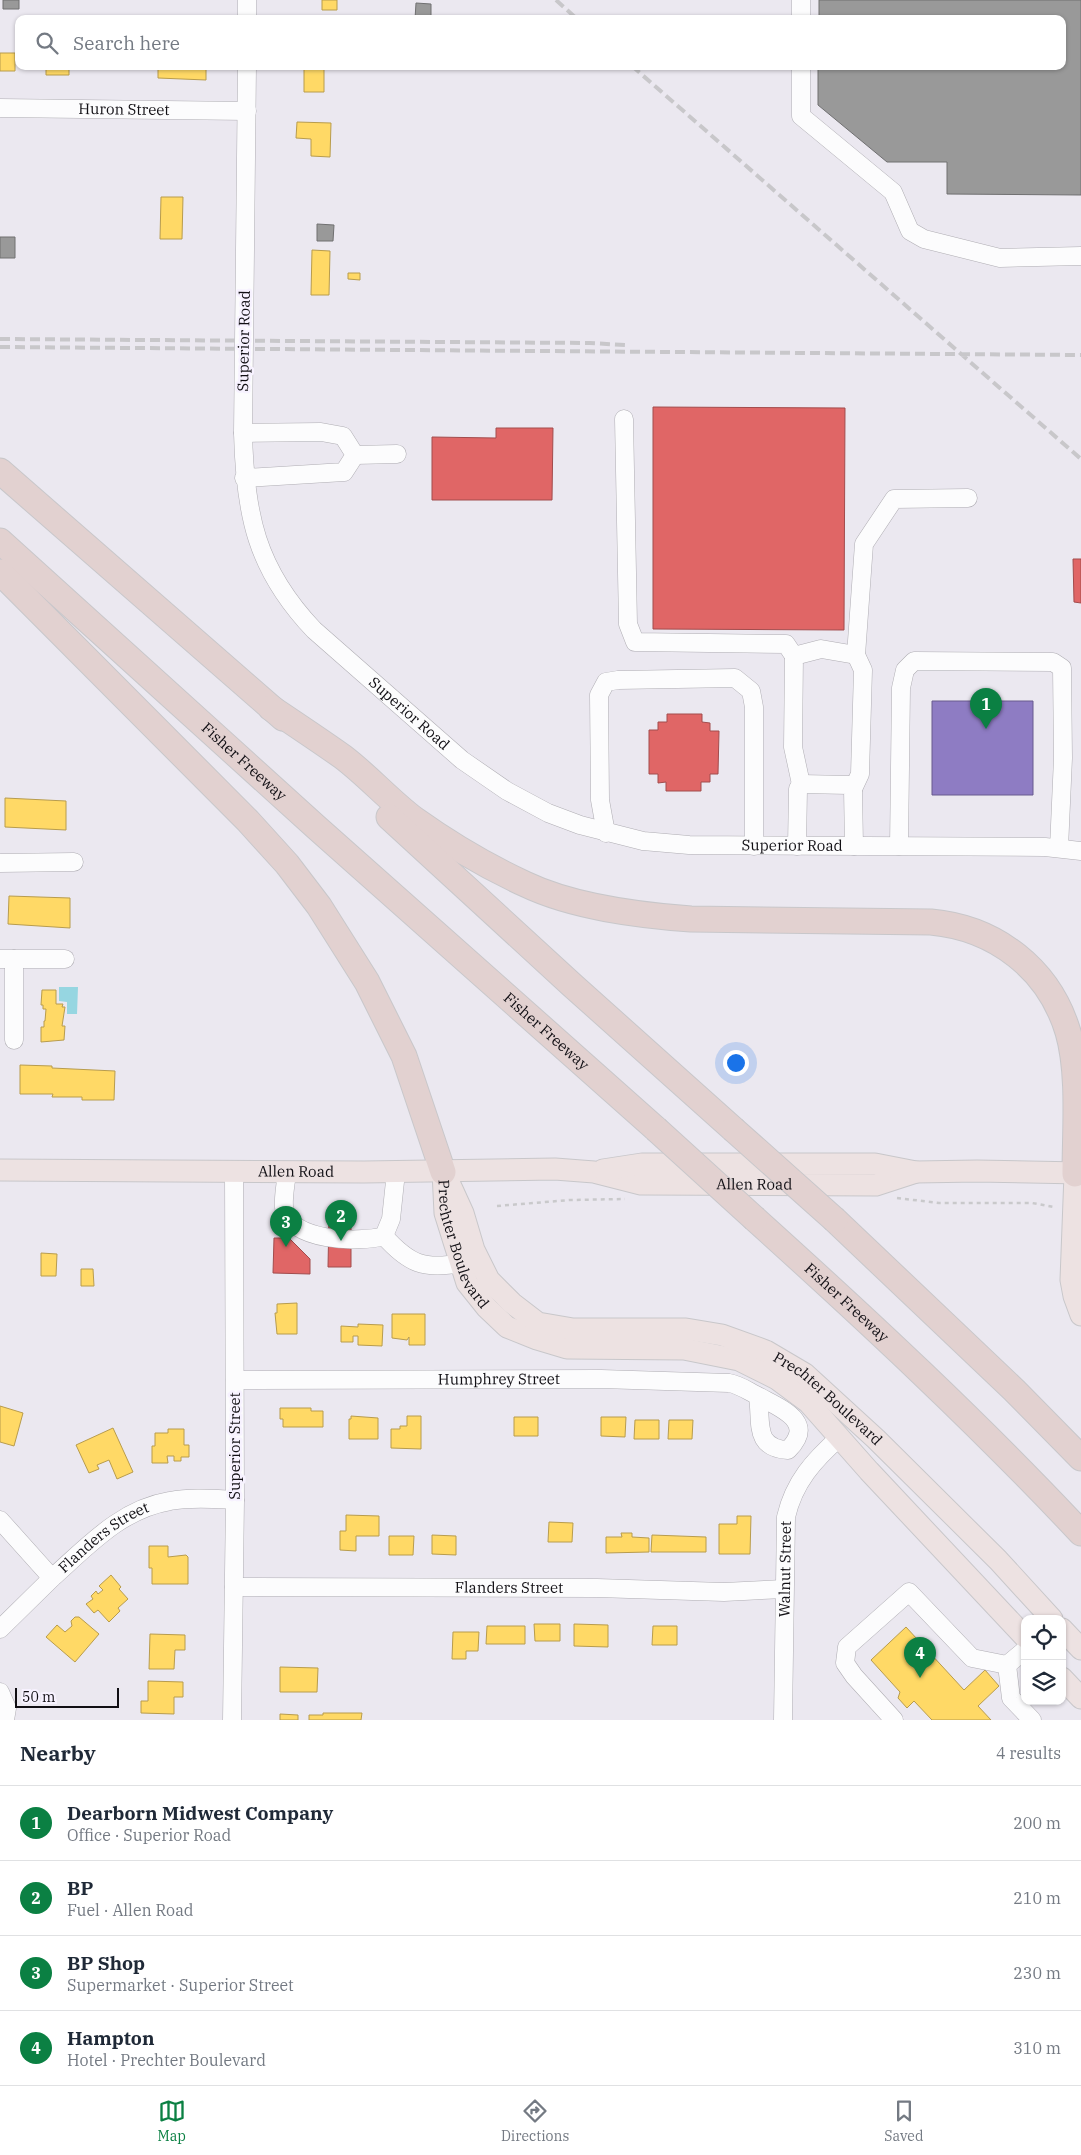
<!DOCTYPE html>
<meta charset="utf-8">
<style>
:root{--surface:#fff;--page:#f2f2f3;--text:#1f2937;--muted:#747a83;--line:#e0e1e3;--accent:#0b8043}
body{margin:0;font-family:"IBM Plex Serif",serif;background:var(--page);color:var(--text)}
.controls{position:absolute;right:15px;bottom:15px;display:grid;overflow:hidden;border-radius:10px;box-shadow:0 1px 4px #0004}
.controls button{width:45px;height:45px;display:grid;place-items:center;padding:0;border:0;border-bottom:1px solid var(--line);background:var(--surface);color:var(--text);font:25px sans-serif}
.scale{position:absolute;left:15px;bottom:12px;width:104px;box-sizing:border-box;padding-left:5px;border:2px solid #110f14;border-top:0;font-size:14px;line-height:18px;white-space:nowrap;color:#110f14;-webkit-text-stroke:4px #f7f2ff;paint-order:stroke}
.you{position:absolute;left:735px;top:1062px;width:18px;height:18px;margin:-12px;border:4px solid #fff;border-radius:50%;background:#1a73e8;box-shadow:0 0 0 8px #1a73e833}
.badge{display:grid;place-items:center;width:32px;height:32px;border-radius:50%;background:var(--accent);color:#fff;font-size:16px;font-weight:700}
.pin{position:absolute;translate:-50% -41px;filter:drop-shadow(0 1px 2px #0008)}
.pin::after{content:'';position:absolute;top:26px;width:18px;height:15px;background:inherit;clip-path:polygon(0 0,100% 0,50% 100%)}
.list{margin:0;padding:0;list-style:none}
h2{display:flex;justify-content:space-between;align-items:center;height:65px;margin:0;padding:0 20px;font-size:21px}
h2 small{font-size:16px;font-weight:400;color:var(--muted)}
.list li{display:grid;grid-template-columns:32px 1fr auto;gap:15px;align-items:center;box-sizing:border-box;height:75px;padding:0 20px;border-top:1px solid var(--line)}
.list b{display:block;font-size:19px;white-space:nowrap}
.list p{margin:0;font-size:16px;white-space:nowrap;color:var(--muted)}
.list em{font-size:16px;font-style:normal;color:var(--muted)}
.icon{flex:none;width:28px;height:28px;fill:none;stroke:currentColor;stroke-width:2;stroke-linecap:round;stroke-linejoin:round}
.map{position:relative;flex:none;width:1081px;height:1720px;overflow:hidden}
.search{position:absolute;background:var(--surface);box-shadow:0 1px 4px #0004;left:15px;right:15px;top:15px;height:55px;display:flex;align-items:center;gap:12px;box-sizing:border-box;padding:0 18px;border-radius:10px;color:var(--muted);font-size:19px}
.sheet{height:365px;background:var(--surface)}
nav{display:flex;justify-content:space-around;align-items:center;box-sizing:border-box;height:70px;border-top:1px solid var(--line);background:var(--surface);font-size:14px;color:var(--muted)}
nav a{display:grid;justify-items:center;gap:2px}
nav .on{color:var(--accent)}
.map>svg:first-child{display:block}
</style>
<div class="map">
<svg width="1081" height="1720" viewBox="0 0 1081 1720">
<rect width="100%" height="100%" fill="#ebe8f0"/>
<!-- water -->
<path fill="#96d6e1" d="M59,987H78L77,1014H67V1002L59,1001Z"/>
<!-- homes -->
<path fill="#ffd966" stroke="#b89c4d" d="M322,0H337V10H322Z
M0,53H15V71H0Z
M46,66H69V75H46Z
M158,66H206V80L158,78Z
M301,66H324V92H304V69H301Z
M297,122L331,123L330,157L311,156V139L296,138Z
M161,197H183L182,239H160Z
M312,250L330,251L329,295H311Z
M348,273H360V280L348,279Z
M5,798L66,801V830L5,827Z
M9,896L70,898V928L8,924Z
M42,990H56V1004H63L62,1007H65L62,1026H65L64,1040L41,1042V1027H44V1021H45L46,1009H43V1005H41Z
M20,1065L52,1066V1068L115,1071L114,1100H82V1097H52L53,1094H20Z
M41,1253L57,1254L56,1276H41Z
M81,1269H93L94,1286H81Z
M297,1303V1334H277L275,1313H277V1304Z
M392,1314H425V1345H409V1337L407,1340L392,1338Z
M358,1324L383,1325L382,1346L358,1345V1336H353V1342H341V1326L358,1327Z
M0,1406L23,1413L14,1446L0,1442Z
M280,1408H311V1411H323V1427H283V1419H280Z
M351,1416L378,1418V1439H349V1419H351Z
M407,1416H421V1449L391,1448V1429H400V1426H407Z
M514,1417H538V1436H514Z
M601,1417H626L625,1437L601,1436Z
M635,1420H659V1439H634Z
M669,1420H693L692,1439H668Z
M113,1428L133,1472L117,1479L109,1460L97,1465L99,1469L89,1473L76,1445Z
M168,1429H184V1445H189V1457H181V1461H174V1456H167L168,1463H152V1446H155V1433H168Z
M346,1515L379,1516V1536H356V1551L340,1550V1531H346Z
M737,1516H751L750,1554H719V1524H737Z
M549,1522L573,1523L572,1542H548Z
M621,1533H632V1537L649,1538V1552L606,1553V1537H622Z
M432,1535L456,1536V1555L432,1554Z
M652,1535L706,1537V1552H651Z
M389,1536H414L413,1555H389Z
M149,1546H168V1557L186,1555L188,1557V1584H152V1568H149Z
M111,1575L121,1587L119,1589L128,1599L118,1608L120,1611L109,1622L98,1610L94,1613L86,1604L93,1599L91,1596L96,1591L98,1594L103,1590L99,1586Z
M75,1617H79L99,1634L75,1662L46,1637L57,1625L65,1632L72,1626L71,1621Z
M534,1624H560V1641H535Z
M574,1624L608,1625V1647L574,1646Z
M487,1626H525V1644H486Z
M653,1626H677V1645H652Z
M906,1627L964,1690L985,1670L999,1686L978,1706L991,1720H932L914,1701L907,1708L898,1698L900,1692L871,1660Z
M453,1632H479L478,1651H466V1659H452Z
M150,1634L185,1635V1650H175L174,1669H149Z
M280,1667L318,1668L317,1692H280Z
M148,1681L183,1682V1697H174V1714L141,1713V1701H148Z
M323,1713H362L361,1720H309V1715H323Z
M280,1714L298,1715V1720H280Z"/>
<!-- shops -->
<path fill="#e06666" stroke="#a24c4d" d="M653,407L845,408L844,630L653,629Z
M496,428H553L552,500H432V437L496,438Z
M1073,559H1081V603L1074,602Z
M667,714H702V722L710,723V731H719L718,774H710V782H701V791H666V782L658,783V774H649V730H658V722H667Z
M329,1215L351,1216V1267H328Z
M274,1238H289L310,1259V1274L273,1273Z"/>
<!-- offices -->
<path fill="#8e7cc3" stroke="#685b8e" d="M932,701H1033V795H932Z"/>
<!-- industry -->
<path fill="#999" stroke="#707071" d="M3,0H19V9H3Z
M819,0H1081V195L947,194V162H887L818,105V66H1062V19H819Z
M416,3L431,4V19H415Z
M317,224L334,225L333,241H317Z
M0,237H15V258H0Z"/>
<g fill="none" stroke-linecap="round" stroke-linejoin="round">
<!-- minor casing -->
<g stroke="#afadb3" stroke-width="19">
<g id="minor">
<path d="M801,0V19"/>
<path d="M247,19V0"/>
<path id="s1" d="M247,66L243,433C245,514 256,569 314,630L462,760L507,791L548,813L580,825L643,841L689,845L1045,847L1081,851"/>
<path d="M801,66V116L893,192L910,231L924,239L1000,258L1081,256"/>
<path id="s2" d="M0,108L247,111"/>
<path d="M624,419L628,624L635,642L786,644L794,656"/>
<path d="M243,433L321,432L343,436L355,455L344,472L244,478"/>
<path d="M355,455L397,454"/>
<path d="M856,655L864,544L894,499L968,498"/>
<path d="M801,784L793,747L794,656L821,649L856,655L863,670L860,774L853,789"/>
<path d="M606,833L600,800L599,695L606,682L618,680L735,678L751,691L754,707V846"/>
<path d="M797,846L798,789L801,784L849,785L853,789L854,846"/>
<path d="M899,846L901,688L905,670L914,661L1053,662L1062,668L1063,758L1059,848"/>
<path d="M0,863L74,862"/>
<path d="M0,959H65"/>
<path d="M14,1040V959"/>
<path d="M287,1172C286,1183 283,1196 284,1207C288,1242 360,1243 384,1236L391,1219L396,1172"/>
<path d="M384,1236C409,1264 424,1270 461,1263"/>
<path id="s3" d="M235,1380L601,1379L729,1383C741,1385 749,1392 760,1397C782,1409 816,1422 788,1450C753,1448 762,1422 758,1397"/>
<path id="s4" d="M0,1520L52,1578C88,1546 121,1509 170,1501C191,1497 214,1499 235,1500"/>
<path id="s5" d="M234,1587L597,1588L724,1592L784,1589"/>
<path d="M0,1629L52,1578"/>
<path d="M1007,1665L1011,1698L1032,1720"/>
<path d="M1007,1665L1025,1650"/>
<path d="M0,1692L7,1708L5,1720"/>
<path d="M232,1720L235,1500L234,1172"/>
<path id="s6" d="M783,1720L786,1517C794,1482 814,1460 840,1437"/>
<path d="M894,1720L854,1676L845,1663L847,1647L909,1592L972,1658L1007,1665"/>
</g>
</g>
<!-- major casing -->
<g stroke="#c8c7ca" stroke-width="23">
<g id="major">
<path id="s7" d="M0,1170L364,1172L555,1169L594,1172L641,1184L876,1185L916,1172"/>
<path d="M603,1170L642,1164H875L916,1172L977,1171L1081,1173"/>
<path id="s8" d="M443,1172L445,1213L467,1283L487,1308L507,1327L537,1339L567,1348L684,1349L739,1360L777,1379L808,1402L869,1471L1025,1637"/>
<path d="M1075,1174L1071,1280L1074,1296L1081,1315"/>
<path id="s9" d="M447,1178L463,1213L474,1250L489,1280L512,1303L538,1323L573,1329H686L722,1335L766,1351L805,1374L876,1439L998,1560L1052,1619"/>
<path d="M1062,1629L1081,1649"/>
<path d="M1062,1678L1081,1698"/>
</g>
</g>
<!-- highway casing -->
<g stroke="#c8c7ca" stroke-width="27">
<g id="highway">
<path d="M0,471L283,718"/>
<path id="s10" d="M0,541L316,827L656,1129"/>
<path d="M0,572L248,821L287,864L319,906L367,982L404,1056L443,1172"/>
<path d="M271,708C295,724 319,740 343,757C368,776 389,800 414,819C449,844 486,866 525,884C573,907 637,915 691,919L931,922C996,928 1049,969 1068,1032C1080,1073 1075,1131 1075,1174"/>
<path d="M389,817L572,985L733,1129"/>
<path id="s11" d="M755,1219C867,1320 978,1423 1081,1533"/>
<path d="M835,1220L1014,1390L1081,1458"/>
</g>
</g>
<!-- path -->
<path stroke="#c9c9cb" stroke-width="2.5" stroke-dasharray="4 4" stroke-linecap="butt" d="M897,1198L939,1203H1032L1054,1207
M497,1206L570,1200L625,1199"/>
<!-- minor -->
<use href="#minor" stroke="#fcfcfd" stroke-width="18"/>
<!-- major -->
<use href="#major" stroke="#ede2e2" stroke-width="21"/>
<!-- highway -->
<use href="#highway" stroke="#e2d1d0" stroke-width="25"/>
<!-- rail -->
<path stroke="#c8c7ca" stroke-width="4" stroke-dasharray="10 5" stroke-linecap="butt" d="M556,0L577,19
M632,66L1081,459
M0,339L590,343L625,345
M0,347L1081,355"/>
<!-- highway-bridge casing -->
<g stroke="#c8c7ca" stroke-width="27" stroke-linecap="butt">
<path id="highway-bridge" d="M656,1129L755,1219
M733,1129L835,1220"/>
</g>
<!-- highway-bridge -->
<use href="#highway-bridge" stroke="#e2d1d0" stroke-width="25"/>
</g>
<g text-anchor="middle" stroke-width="5" stroke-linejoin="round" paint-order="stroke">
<!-- street labels -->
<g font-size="15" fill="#110f14" stroke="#f7f2ff">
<text dy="5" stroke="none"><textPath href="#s2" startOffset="124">Huron Street</textPath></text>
<text transform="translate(244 341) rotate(-89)" y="5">Superior Road</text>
<text dy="5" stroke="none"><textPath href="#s1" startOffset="709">Superior Road</textPath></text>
<text dy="5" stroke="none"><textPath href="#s10" startOffset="329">Fisher Freeway</textPath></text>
<text dy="5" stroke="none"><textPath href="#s1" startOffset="1129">Superior Road</textPath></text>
<text dy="5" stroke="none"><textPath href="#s10" startOffset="734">Fisher Freeway</textPath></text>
<text dy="5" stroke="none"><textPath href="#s7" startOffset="296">Allen Road</textPath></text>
<text dy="5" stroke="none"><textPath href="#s7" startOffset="756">Allen Road</textPath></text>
<text dy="5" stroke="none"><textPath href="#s8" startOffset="76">Prechter Boulevard</textPath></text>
<text dy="5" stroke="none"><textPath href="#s11" startOffset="124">Fisher Freeway</textPath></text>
<text dy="5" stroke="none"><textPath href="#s3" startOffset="264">Humphrey Street</textPath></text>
<text dy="5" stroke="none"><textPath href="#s9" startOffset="486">Prechter Boulevard</textPath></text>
<text transform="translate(235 1446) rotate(-90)" y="5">Superior Street</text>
<text dy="5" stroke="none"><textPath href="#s4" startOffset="144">Flanders Street</textPath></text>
<text dy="5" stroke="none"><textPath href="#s6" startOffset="151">Walnut Street</textPath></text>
<text dy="5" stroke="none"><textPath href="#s5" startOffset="275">Flanders Street</textPath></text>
</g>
</g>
</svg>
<div class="controls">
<button><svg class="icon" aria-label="locate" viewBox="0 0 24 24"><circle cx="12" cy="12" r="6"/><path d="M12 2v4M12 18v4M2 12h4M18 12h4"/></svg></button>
<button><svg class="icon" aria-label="layers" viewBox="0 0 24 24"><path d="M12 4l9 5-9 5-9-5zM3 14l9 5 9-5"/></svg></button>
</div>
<div class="scale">50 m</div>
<div class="you"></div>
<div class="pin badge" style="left:986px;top:729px">1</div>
<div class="pin badge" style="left:341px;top:1241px">2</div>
<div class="pin badge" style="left:286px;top:1247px">3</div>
<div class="pin badge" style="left:920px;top:1678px">4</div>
<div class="search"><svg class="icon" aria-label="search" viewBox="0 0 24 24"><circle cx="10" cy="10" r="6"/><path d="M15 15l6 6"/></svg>Search here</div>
</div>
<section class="sheet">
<h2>Nearby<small>4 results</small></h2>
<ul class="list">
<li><span class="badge">1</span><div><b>Dearborn Midwest Company</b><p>Office · Superior Road</p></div><em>200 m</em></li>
<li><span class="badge">2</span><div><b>BP</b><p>Fuel · Allen Road</p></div><em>210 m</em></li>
<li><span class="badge">3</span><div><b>BP Shop</b><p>Supermarket · Superior Street</p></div><em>230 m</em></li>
<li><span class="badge">4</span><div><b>Hampton</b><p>Hotel · Prechter Boulevard</p></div><em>310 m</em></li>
</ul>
</section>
<nav>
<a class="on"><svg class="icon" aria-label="map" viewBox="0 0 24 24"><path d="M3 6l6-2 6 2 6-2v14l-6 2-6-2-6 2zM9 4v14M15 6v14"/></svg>Map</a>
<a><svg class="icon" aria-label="directions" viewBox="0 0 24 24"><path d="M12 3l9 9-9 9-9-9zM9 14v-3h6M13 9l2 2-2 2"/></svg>Directions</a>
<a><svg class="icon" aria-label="saved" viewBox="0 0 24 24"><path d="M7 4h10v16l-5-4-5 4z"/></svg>Saved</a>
</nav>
